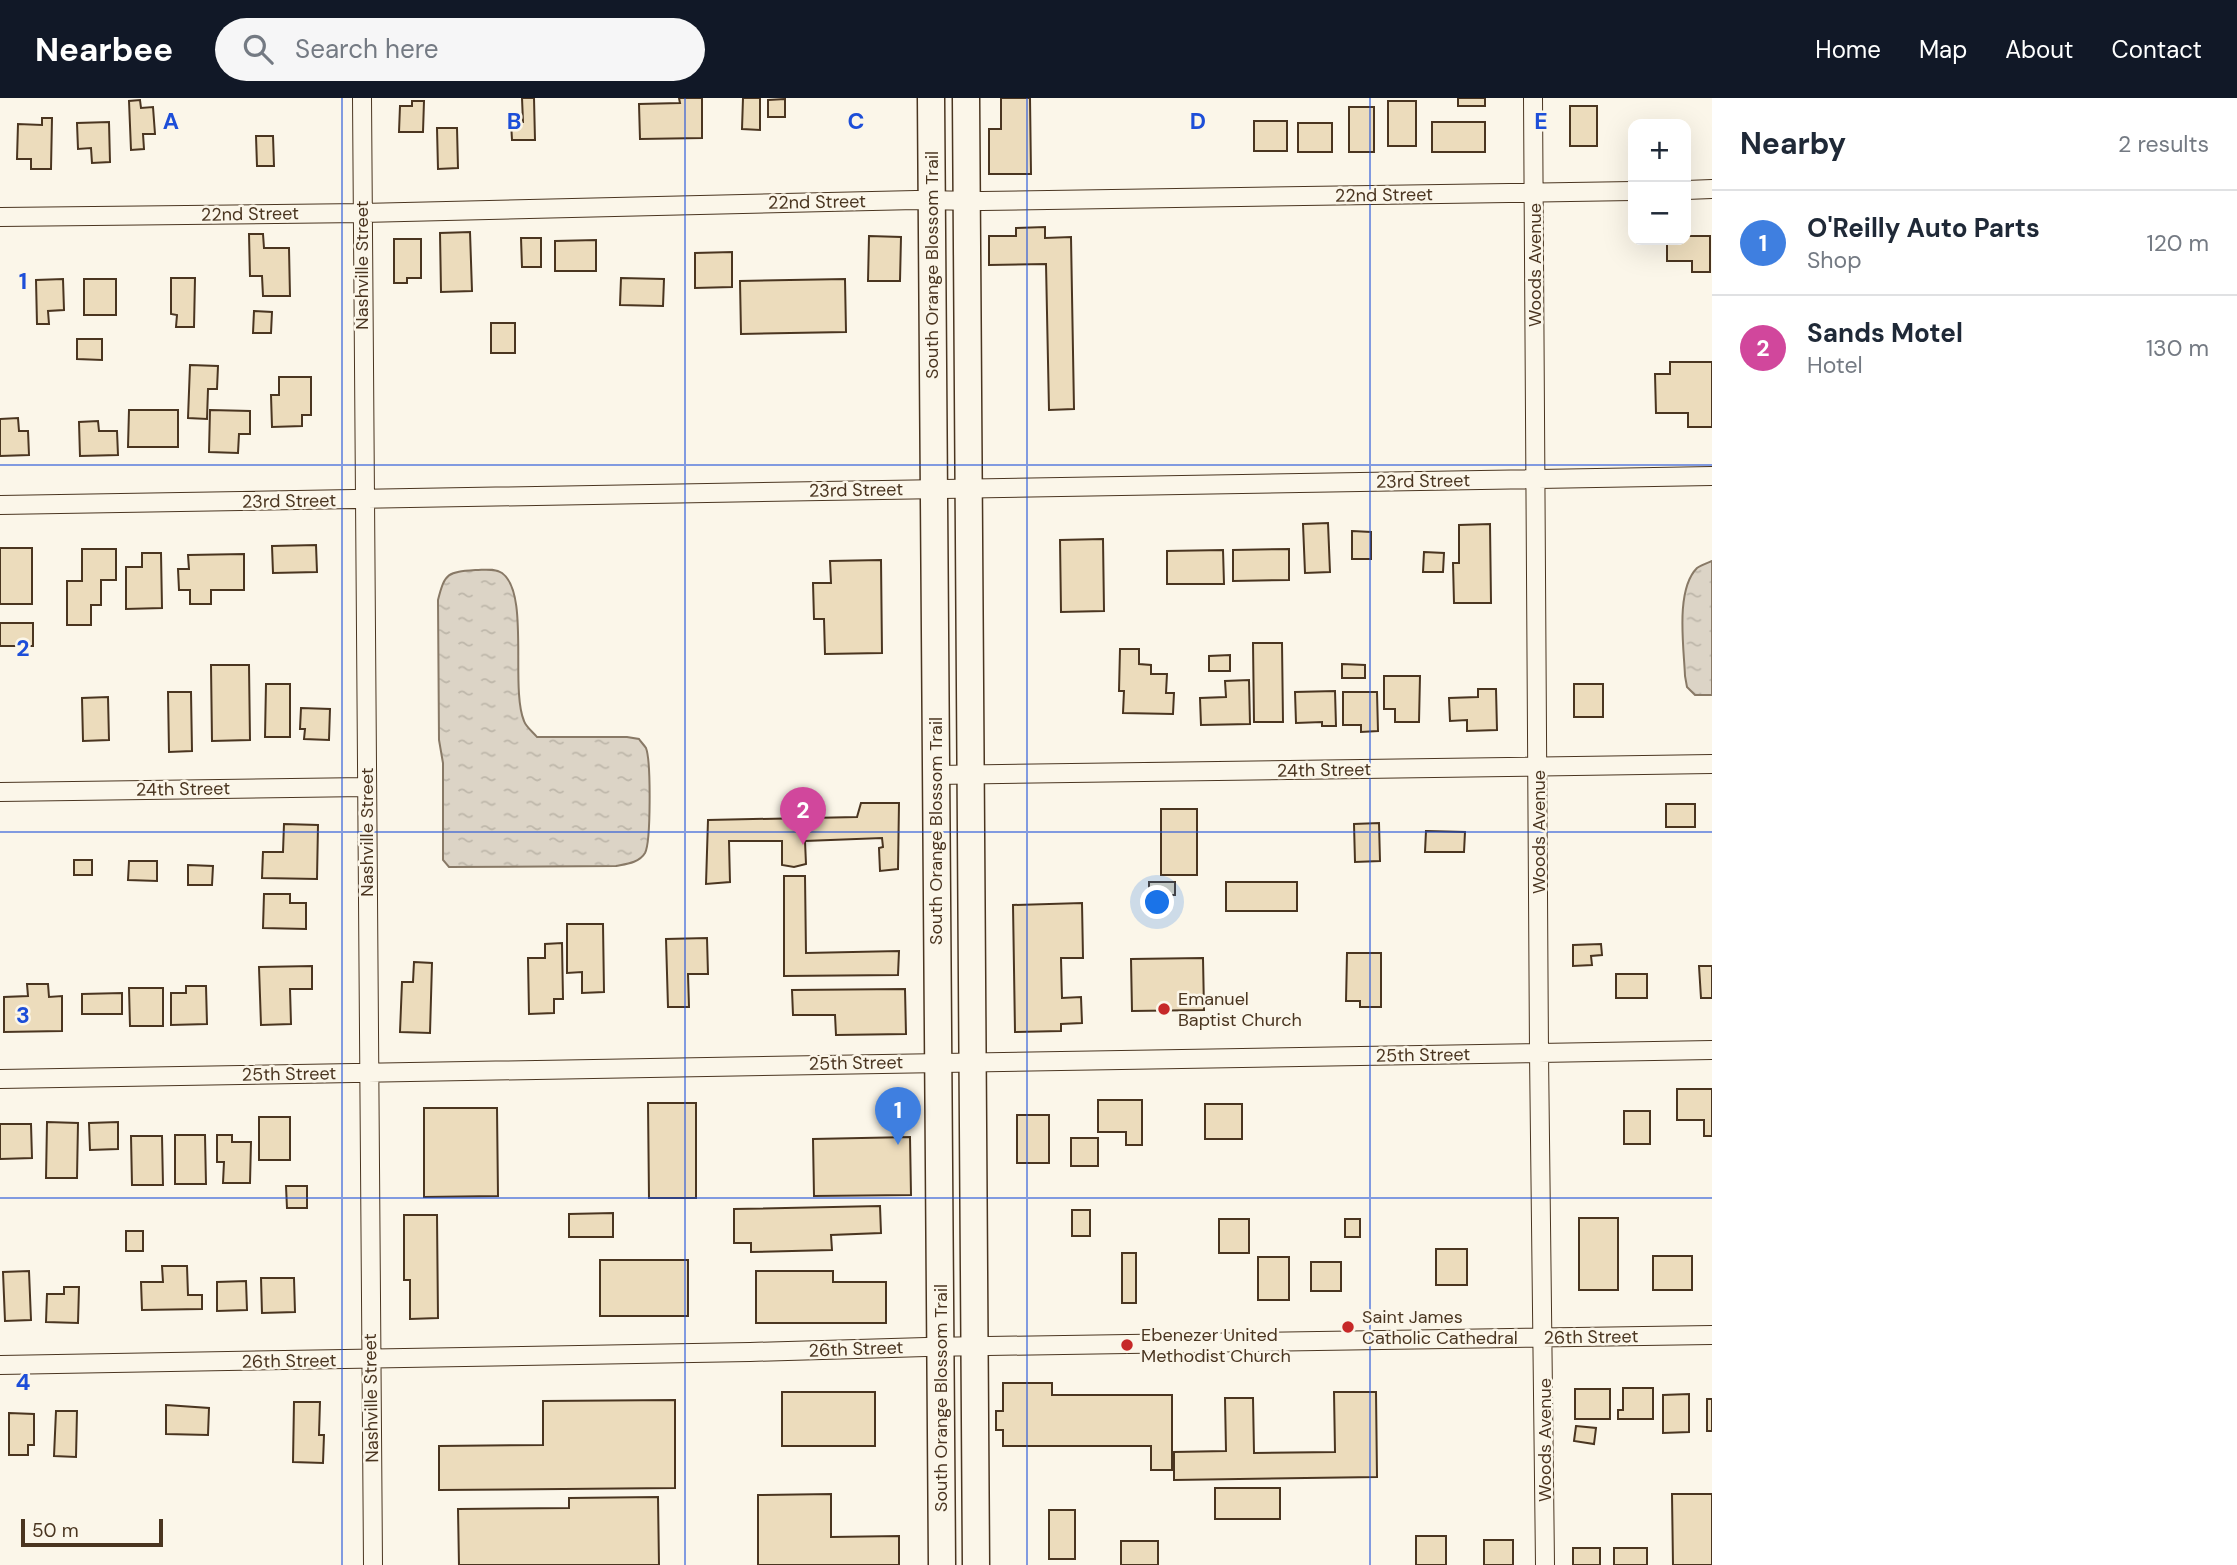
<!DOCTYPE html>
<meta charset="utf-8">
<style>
:root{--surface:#fff;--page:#f6f6f7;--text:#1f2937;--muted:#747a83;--line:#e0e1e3;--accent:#111827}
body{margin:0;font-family:"DM Sans",sans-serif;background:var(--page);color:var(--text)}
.controls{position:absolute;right:21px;top:21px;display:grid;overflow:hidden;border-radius:14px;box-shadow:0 7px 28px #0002}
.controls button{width:63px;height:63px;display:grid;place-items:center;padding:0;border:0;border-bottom:2px solid var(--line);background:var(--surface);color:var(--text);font:35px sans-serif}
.scale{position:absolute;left:21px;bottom:18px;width:142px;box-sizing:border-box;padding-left:7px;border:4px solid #4a3520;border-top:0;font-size:19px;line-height:24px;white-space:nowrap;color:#4a3520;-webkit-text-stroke:5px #fbf6e9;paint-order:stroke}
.you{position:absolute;left:1158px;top:805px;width:24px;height:24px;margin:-18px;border:5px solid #fff;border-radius:50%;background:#1a73e8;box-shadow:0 0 0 10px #1a73e833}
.badge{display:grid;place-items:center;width:46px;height:46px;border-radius:50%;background:var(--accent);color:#fff;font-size:23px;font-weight:700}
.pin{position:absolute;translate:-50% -58px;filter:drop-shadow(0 2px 4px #0008)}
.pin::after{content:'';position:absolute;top:37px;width:24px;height:21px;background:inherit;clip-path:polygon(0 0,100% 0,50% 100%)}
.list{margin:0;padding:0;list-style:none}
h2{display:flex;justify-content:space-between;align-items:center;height:91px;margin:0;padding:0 28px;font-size:30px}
h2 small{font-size:23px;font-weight:400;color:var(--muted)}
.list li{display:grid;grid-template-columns:46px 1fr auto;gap:21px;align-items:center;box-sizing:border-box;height:105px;padding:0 28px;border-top:2px solid var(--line)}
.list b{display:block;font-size:26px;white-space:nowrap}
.list p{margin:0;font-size:23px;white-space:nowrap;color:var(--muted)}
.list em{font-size:23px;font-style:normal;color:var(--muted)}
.icon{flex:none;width:38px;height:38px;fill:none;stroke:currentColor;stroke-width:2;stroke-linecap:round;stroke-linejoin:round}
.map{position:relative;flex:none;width:1712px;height:1467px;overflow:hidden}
header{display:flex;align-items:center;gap:42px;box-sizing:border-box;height:98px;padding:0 35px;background:var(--accent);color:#fff}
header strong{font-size:33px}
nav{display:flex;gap:38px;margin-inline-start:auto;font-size:24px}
.search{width:490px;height:63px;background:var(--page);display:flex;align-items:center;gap:18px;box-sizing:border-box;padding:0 24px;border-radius:38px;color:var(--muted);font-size:26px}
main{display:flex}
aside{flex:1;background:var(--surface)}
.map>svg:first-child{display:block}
</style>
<header>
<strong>Nearbee</strong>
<div class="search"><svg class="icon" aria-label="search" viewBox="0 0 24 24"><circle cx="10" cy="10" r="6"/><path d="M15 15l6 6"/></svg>Search here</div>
<nav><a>Home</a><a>Map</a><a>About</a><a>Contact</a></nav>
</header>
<main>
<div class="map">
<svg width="1712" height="1467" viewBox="0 0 1712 1467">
<defs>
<pattern id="water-ripples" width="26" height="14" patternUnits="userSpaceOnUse" patternTransform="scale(1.75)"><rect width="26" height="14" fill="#dcd4c6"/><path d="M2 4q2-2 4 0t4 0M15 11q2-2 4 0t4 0" fill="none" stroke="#beb7aa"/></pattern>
</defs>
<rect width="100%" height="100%" fill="#fbf6e9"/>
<!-- water -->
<path fill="url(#water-ripples)" stroke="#887966" stroke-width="2" d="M1712,463V597H1695L1687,589L1685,578C1684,550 1675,492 1697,470C1701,467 1707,465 1712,463Z
M476,472C484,472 495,470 502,475C530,495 510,589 524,623C526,629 533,634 537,639H627L639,641C641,644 644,647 646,650C651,663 651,744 645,755C639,765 626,766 616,768L449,769L443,762V665L439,642L438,502C445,474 448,474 476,472Z"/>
<!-- building -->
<path fill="#ecdcbc" stroke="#4a3520" stroke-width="2" d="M522,0H534L535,42H512L511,24H523Z
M679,0H702V40L640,41L639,6L680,5Z
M743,0H760V32L742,31Z
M1001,0H1030L1031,76H989V31H1001Z
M1458,0H1485V8H1458Z
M785,1V19H768V2Z
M140,2L141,10L153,9L155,36H143L144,51L131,52L129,3Z
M412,3H424L423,34H399L400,8H412Z
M1388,3H1416V48H1388Z
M1570,8H1597V48H1570Z
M1349,9H1374V54H1349Z
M42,20H52L51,71H31V61H17L18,26L42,27Z
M1254,23H1287V53H1254Z
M109,24L110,64L92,65L91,50L78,51L77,25Z
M1432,24H1485V54H1432Z
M1298,25H1332V54H1298Z
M437,30H457L458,70L438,71Z
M256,38H273L274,68H257Z
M1045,129V140L1071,139L1074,311L1049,312L1046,166L989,167V138H1016V130Z
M470,134L472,193L441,194L440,135Z
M249,136H263L264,150H289L290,198H263L262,178H250Z
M869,138L901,139L900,183H868Z
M1686,138H1710V174H1692V163H1667V142H1686Z
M521,140H541V169H522Z
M394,141H421V180H407V185H394Z
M596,142V173H555V143Z
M732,154V189L695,190V155Z
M171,180H195L194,229H176L177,217L171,216Z
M621,180L664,181L663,208L620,207Z
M63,181L64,212L48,213L49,226H37L36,182Z
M84,181H116V217H84Z
M845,181L846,234L741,236L740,183Z
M254,213L272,214L271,235H253Z
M491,225H515V255H491Z
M77,241H102V262L77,261Z
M1670,264H1712V329H1688V315H1656L1655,276H1670Z
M190,267L218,268L217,291H208L207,321L188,320Z
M279,279H311V317H302V328L272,329L271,297H279Z
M129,312H178V349H128Z
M210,312L250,313V336H239L238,355L209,354Z
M18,320L19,333H28L29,357L0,358V321Z
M98,323L99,333H117L118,357L80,358L79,324Z
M1328,425L1330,474L1305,475L1303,426Z
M1490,426L1491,505H1454L1453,465H1459V427Z
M1352,433L1371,434V461H1352Z
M1103,441L1104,513L1061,514L1060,442Z
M316,447L317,474L273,475L272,448Z
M0,450H32V506H0Z
M82,451H116V482H101V507H91V527H67V483H82Z
M1289,451V482L1233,483V452Z
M1223,452L1224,486H1167V453Z
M1424,454L1444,455L1443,474H1423Z
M142,455H161L162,510L126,511V469H142Z
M244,456V492H211V506H190V492H179L178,471H189L188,457Z
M881,462L882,555L825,556L824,521H814L813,485H831L830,463Z
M0,525H33V548H0Z
M1253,545H1282L1283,624H1254Z
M1120,551H1139V566L1151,567V576H1167L1166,595H1174L1173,616L1123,615L1124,593H1119Z
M1230,557V573H1209V558Z
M1342,566L1365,567V580H1342Z
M211,567H249L250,642L212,643Z
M1384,578H1420L1419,624H1395V611H1384Z
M1249,582L1250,626L1201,627L1200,600L1226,599L1225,583Z
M266,586H290V639H265Z
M1574,586H1603V619H1574Z
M1478,591H1496L1497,632L1467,633V622L1450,623L1449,600L1478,599Z
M1335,593L1336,628H1322V624L1296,625L1295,594Z
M168,594H191L192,653L169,654Z
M1343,594H1377L1378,633L1361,634V627H1343Z
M108,599L109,642L83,643L82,600Z
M301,610L330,611L329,642L304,641L305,631H300Z
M861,705H899L898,771L880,773L879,750L883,749L882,740L805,743L806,766L794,769L782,767V743H729L730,784L706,786L708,722L857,719Z
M1666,706H1695V729H1666Z
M1161,711H1197V777H1161Z
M1379,725L1380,763L1355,764L1354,726Z
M284,726L318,727L317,781L262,780L263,754H283Z
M1426,733L1465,734L1464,754H1425Z
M74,762H92V777H74Z
M129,763H157V783L128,782Z
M188,767L213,768L212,787H188Z
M784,778H805L806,855L899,853L898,877L784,878Z
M1149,784H1175V797H1149Z
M1226,784H1297V813H1226Z
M264,796H290V805H306V831L263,830Z
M1082,805L1083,860H1061L1062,900L1081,899L1082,925L1061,926V933L1015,934L1013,807Z
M567,826H603L604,894L582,895V874L567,875Z
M707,840L708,876H688L689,909H668L666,841Z
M562,845L563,901H554V915L529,916L528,860H545V846Z
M1601,846L1602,857L1591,858L1592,867L1573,868V847Z
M1347,855H1381V909H1360V903H1346Z
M1203,860L1204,912L1132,913L1131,861Z
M414,864L432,865L430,935L400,934L402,884H413Z
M312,868V891H290L291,926L261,927L259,869Z
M1699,868H1712V900H1701Z
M1616,876H1647V900H1616Z
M27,886H48L49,899L62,898V933L4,934V899L28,898Z
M186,888H206L207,926L171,927V895H186Z
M129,890H163V928H130Z
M905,891L906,936L836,937L835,917H793L792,892Z
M122,895V916H82V896Z
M1677,991H1712V1038H1704V1022H1677Z
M1098,1002H1142V1047H1126V1034H1098Z
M648,1005H696V1100H649Z
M1205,1006H1242V1041H1205Z
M424,1010H497L498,1098L424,1099Z
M1624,1013H1650V1046H1624Z
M1017,1017H1049V1065H1017Z
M259,1019H290V1062H259Z
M47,1024L78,1025L77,1080H46Z
M118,1024V1051L90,1052L89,1025Z
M0,1026H31L32,1060L0,1061Z
M175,1037H205L206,1086H175Z
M217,1037H232V1044H251L250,1085H223L224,1064H217Z
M131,1038H162L163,1087H132Z
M910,1039L911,1097L814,1098L813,1041Z
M1071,1040H1098V1068H1071Z
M286,1088H307V1110H287Z
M880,1108L881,1135L831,1137L832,1152L751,1154V1145H734V1111Z
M1072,1112H1090V1138H1072Z
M613,1115V1139H569V1116Z
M404,1117H437L438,1220L410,1221V1182H404Z
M1579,1120H1618V1192H1579Z
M1219,1121H1249V1155H1219Z
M1345,1121H1360V1139H1345Z
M126,1133H143V1153H126Z
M1436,1151H1467V1187H1436Z
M1122,1155H1136V1205H1122Z
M1653,1158H1692V1192H1653Z
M1258,1159H1289V1202H1258Z
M600,1162H688V1218H600Z
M1311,1164H1341V1193H1311Z
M162,1168H187L188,1197H202V1211L142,1212L141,1184H163Z
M29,1173L31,1222L5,1223L3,1174Z
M756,1173H833V1184H886V1225H756Z
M261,1180H294L295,1214L262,1215Z
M246,1183L247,1212L217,1213V1184Z
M64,1189H79L78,1225L46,1224L47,1196H64Z
M1003,1285H1052V1297H1172V1372H1151V1348H1003V1332H996V1313H1003Z
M1623,1290H1653V1321H1618V1312H1623Z
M1575,1291H1610V1321H1575Z
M782,1294H875V1348H782Z
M1334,1294H1376L1377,1379L1174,1382V1354L1226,1353L1225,1300H1253L1254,1355L1335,1354Z
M1689,1296V1334L1663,1335V1297Z
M1707,1301H1712V1333H1707Z
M675,1302V1390L439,1392V1348L543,1347V1303Z
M294,1304H320L319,1337H324L323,1365L293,1364Z
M166,1307L209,1310L208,1337L166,1336Z
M56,1313H77L76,1359L54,1358Z
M9,1315L34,1316V1347H28V1357H9Z
M1576,1328L1596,1330L1594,1346L1574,1343Z
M1215,1390H1280V1421H1215Z
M831,1396V1439L899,1438V1467H758V1397Z
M1672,1396H1712V1467H1673Z
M658,1399L659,1467H459L458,1411L569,1410V1400Z
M1049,1412H1075V1461H1049Z
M1416,1438H1446V1467H1416Z
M1484,1442H1513V1467H1484Z
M1121,1443H1158V1467H1121Z
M1573,1450H1600V1467H1573Z
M1614,1450H1647V1467H1614Z"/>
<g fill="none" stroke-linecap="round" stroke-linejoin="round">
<!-- street casing -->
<g stroke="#4a3520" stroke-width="20">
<path id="street" d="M362,0L373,1467
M1533,0L1539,955L1545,1467
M1686,92L1712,91
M0,119L362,115L916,102L982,103L1633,93
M0,407L1712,378
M936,677L1712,666
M0,694L366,689
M0,981L1712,952
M0,1267L750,1254L926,1249L1712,1237"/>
</g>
<!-- primary casing -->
<g stroke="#4a3520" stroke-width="29">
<path id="primary" d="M931,0L942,1467
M966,0L976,1467"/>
</g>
<!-- street -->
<use href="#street" stroke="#fbf6e9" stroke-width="18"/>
<!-- primary -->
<use href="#primary" stroke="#fbf6e9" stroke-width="26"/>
</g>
<!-- grid -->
<path fill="none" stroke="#1d4ed8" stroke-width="2" stroke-opacity="0.55" d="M342,0V1467M685,0V1467M1027,0V1467M1370,0V1467M0,367H1712M0,734H1712M0,1100H1712"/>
<!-- markers -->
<g fill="#c62828" stroke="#fbf6e9" stroke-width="2.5">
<circle cx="1164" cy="911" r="7"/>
<circle cx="1348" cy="1229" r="7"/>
<circle cx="1127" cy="1247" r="7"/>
</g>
<g text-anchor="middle" stroke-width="5" stroke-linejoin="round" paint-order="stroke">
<!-- street labels -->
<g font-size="18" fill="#4a3520" stroke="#fbf6e9">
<text transform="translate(1384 97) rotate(-1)" y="6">22nd Street</text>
<text transform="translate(817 104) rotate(-1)" y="6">22nd Street</text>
<text transform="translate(250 116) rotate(-1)" y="6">22nd Street</text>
<text transform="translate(362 167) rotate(-90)" y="6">Nashville Street</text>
<text transform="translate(932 167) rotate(-90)" y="6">South Orange Blossom Trail</text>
<text transform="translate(1535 167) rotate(-90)" y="6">Woods Avenue</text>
<text transform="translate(1423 383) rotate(-1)" y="6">23rd Street</text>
<text transform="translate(856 392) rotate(-1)" y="6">23rd Street</text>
<text transform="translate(289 403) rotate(-1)" y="6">23rd Street</text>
<text transform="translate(1324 672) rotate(-1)" y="6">24th Street</text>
<text transform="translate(183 691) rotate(-1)" y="6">24th Street</text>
<text transform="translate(936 733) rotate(-90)" y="6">South Orange Blossom Trail</text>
<text transform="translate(367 734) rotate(-90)" y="6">Nashville Street</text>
<text transform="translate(1539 734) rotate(-90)" y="6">Woods Avenue</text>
<text transform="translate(1423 957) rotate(-1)" y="6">25th Street</text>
<text transform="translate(856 965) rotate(-1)" y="6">25th Street</text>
<text transform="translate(289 976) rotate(-1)" y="6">25th Street</text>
<text transform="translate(1591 1239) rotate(-1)" y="6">26th Street</text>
<text transform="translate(856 1251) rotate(-2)" y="6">26th Street</text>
<text transform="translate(289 1263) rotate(-1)" y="6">26th Street</text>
<text transform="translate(371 1300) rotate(-91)" y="6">Nashville Street</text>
<text transform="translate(941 1300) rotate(-90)" y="6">South Orange Blossom Trail</text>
<text transform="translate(1545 1342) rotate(-90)" y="6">Woods Avenue</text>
</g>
<!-- poi labels -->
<g font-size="18" fill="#4a3520" stroke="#fbf6e9" text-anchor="start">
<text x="1178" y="907">Emanuel<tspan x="1178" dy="21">Baptist Church</tspan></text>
<text x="1362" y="1225">Saint James<tspan x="1362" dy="21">Catholic Cathedral</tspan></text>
<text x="1141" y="1243">Ebenezer United<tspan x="1141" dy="21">Methodist Church</tspan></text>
</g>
</g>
<g font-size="23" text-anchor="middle" font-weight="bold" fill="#1d4ed8" stroke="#fbf6e9" stroke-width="5" stroke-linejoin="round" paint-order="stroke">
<text x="171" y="31">A</text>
<text x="514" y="31">B</text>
<text x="856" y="31">C</text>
<text x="1198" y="31">D</text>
<text x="1541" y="31">E</text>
<text x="23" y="191">1</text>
<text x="23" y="558">2</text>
<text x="23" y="925">3</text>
<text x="23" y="1292">4</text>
</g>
</svg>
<div class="controls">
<button>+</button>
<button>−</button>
</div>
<div class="scale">50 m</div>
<div class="you"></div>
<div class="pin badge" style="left:898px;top:1047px;background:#3f7fe0">1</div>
<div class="pin badge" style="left:803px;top:747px;background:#d1479c">2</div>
</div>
<aside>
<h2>Nearby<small>2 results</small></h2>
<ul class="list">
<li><span class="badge" style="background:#3f7fe0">1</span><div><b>O'Reilly Auto Parts</b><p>Shop</p></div><em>120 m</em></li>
<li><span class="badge" style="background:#d1479c">2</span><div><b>Sands Motel</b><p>Hotel</p></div><em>130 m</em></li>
</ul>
</aside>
</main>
